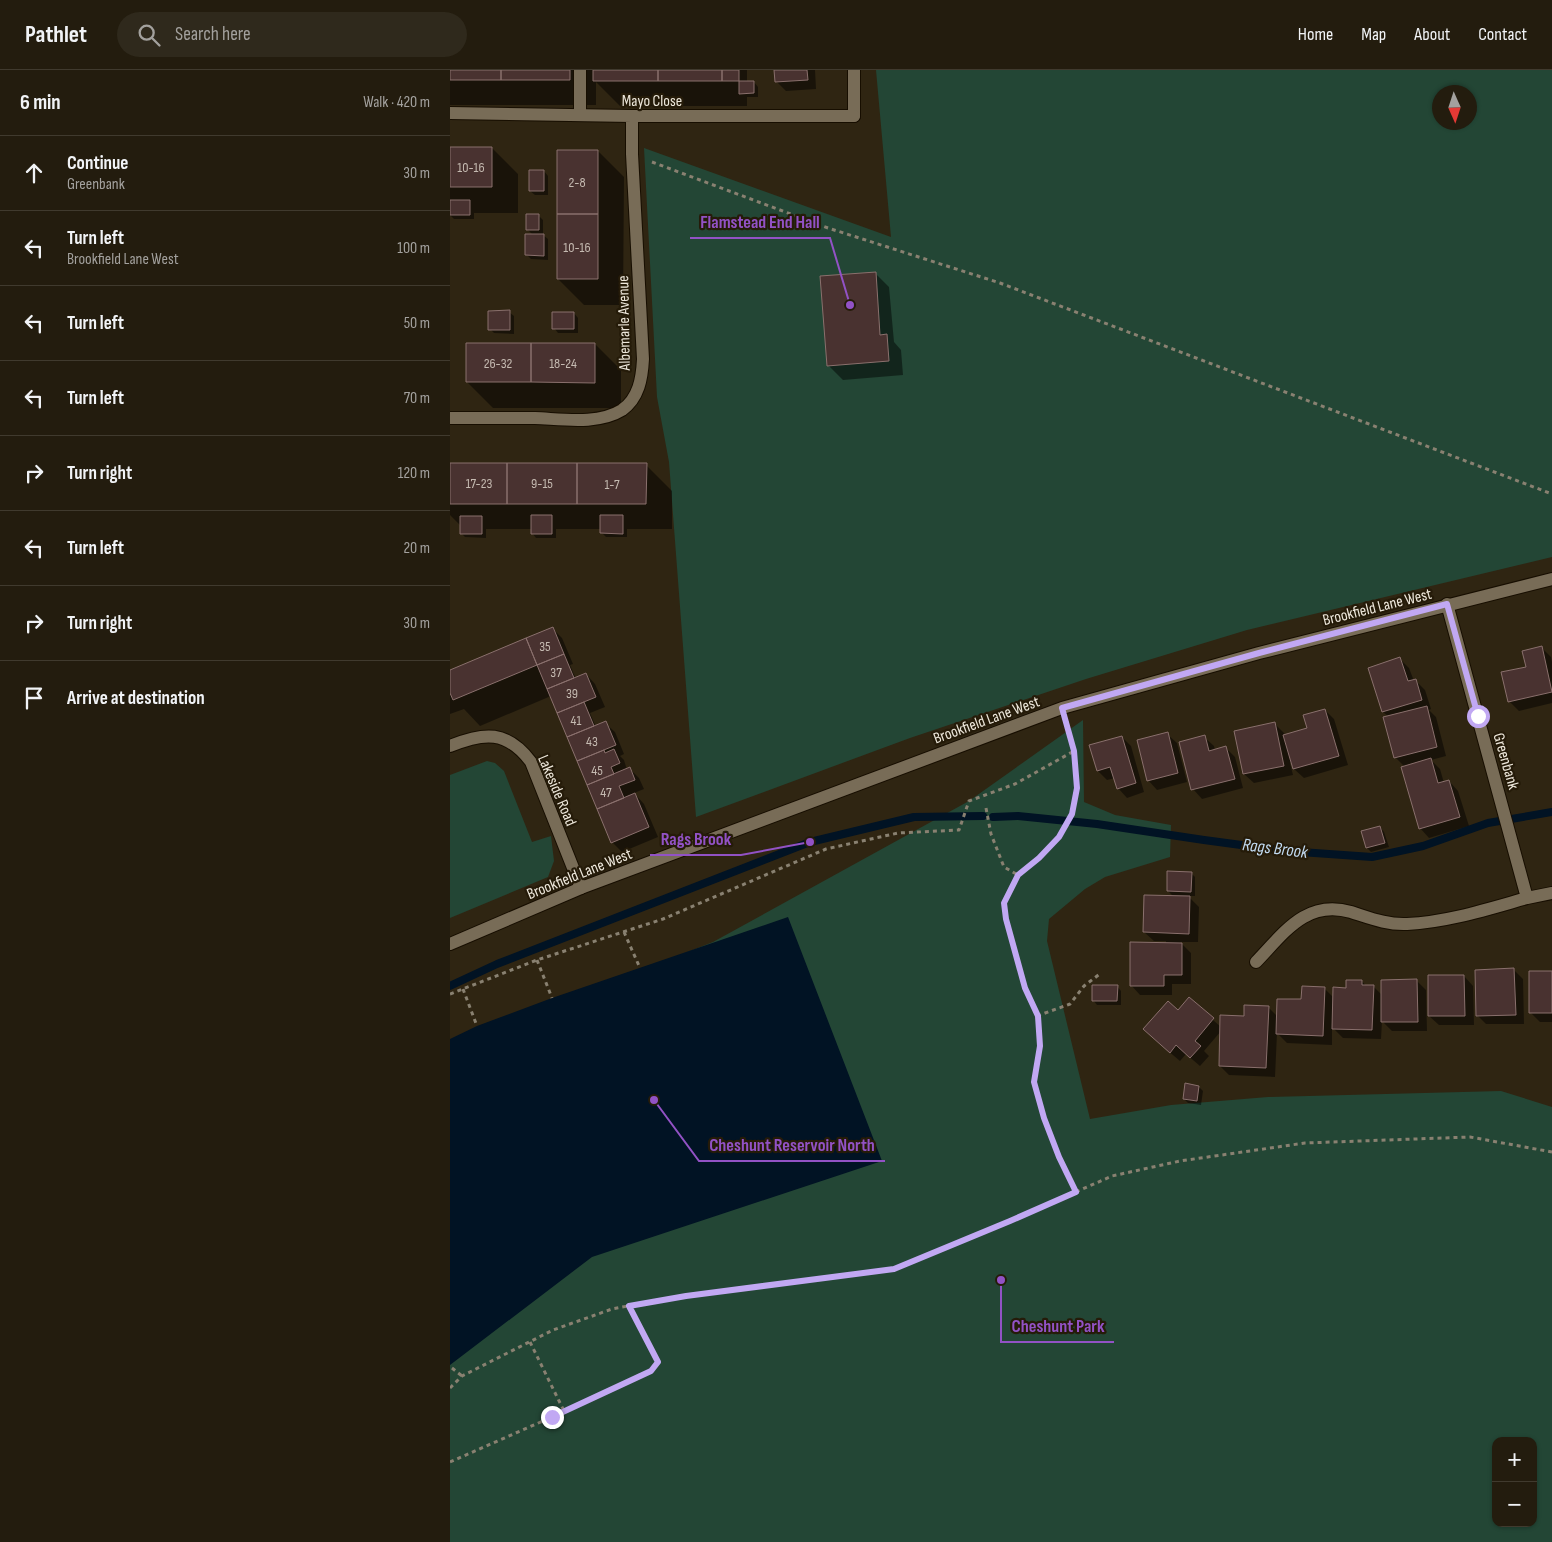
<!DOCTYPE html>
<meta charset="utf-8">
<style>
:root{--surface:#231c0e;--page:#2f291c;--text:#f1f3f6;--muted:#a3a19e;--line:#403a2e}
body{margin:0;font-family:"Sofia Sans Condensed",sans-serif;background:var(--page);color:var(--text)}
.controls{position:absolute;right:15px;bottom:15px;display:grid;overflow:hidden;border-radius:10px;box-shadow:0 1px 4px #0004}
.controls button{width:45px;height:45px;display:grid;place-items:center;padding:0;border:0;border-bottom:1px solid var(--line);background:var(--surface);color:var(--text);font:25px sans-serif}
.compass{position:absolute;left:982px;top:15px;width:45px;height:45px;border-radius:50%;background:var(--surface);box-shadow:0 1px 4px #0004;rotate:177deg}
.stop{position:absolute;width:15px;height:15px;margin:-11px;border:4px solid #c1a8f3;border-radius:50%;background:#fff}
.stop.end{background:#c1a8f3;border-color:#fff;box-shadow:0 1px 5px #0008}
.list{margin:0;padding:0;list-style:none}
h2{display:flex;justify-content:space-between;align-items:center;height:65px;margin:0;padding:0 20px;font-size:21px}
h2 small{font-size:16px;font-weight:400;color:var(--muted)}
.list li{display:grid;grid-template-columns:32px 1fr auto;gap:15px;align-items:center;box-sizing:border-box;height:75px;padding:0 20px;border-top:1px solid var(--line)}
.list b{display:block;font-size:19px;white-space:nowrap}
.list p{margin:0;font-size:16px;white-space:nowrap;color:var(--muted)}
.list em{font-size:16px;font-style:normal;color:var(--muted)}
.icon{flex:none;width:28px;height:28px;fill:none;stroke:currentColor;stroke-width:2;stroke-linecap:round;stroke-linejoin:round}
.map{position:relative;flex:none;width:1102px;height:1472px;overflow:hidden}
header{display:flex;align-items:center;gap:30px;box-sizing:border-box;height:70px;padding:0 25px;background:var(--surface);border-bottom:1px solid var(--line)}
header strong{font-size:24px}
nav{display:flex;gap:28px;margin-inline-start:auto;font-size:18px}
.search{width:350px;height:45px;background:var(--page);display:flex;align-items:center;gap:12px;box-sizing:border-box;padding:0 18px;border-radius:28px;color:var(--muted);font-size:19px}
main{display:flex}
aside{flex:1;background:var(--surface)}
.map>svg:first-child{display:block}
</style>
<header>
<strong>Pathlet</strong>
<div class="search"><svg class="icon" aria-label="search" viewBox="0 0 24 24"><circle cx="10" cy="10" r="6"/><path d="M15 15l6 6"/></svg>Search here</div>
<nav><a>Home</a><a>Map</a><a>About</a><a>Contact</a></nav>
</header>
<main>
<aside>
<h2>6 min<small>Walk · 420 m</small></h2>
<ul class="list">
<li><svg class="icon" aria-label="ahead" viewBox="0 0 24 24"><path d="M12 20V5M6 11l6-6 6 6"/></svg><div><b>Continue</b><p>Greenbank</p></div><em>30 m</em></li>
<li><svg class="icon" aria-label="left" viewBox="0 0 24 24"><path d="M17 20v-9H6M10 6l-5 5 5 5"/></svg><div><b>Turn left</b><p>Brookfield Lane West</p></div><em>100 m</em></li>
<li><svg class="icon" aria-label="left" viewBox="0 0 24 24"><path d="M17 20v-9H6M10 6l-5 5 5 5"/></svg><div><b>Turn left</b></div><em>50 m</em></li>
<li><svg class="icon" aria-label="left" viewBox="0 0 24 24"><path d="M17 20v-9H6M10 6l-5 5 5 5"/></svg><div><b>Turn left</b></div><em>70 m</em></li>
<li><svg class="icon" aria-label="right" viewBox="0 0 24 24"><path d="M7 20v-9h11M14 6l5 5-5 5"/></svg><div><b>Turn right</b></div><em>120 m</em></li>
<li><svg class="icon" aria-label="left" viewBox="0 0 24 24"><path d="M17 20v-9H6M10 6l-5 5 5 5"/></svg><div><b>Turn left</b></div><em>20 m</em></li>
<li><svg class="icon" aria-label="right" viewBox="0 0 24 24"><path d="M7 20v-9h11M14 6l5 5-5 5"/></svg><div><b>Turn right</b></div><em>30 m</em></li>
<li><svg class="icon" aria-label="arrive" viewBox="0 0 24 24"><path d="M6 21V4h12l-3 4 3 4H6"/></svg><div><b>Arrive at destination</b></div></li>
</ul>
</aside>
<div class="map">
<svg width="1102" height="1472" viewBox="0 0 1102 1472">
<rect width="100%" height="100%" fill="#2f2512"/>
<!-- green -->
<path fill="#234635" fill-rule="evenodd" d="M426,0H1102V487L797,560L636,609L460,668L246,747L219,392L207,327L194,78L441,167ZM989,22H1019V52H989Z
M633,650L634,732L665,745L721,755L720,787L655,807L635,819L599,849L597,871L640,1049L721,1035L818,1027L1051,1021L1102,1037V1472H0V976L263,872L519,731ZM1046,1371H1083V1453H1046Z
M37,691L45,693L54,701L82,772L101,766L104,791L98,807L0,848V705Z"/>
<!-- water -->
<path fill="#011324" d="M338,847L432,1091L142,1187L0,1295V969L27,956L102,928Z"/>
<!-- shadow -->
<path fill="#0007" d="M0,0H297V12H304L308,17V27H297V36H170L146,12V35H0Z
M326,0H365L366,19L336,21L326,11Z
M0,78H42L68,104V143H24V149H4L0,145Z
M148,81L174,107L173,235H134L108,209Z
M94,101L98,106V125H85L80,121Z
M88,145L93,150V165L98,169V190L81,189L77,185L83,165L77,159Z
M425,203L439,217L444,272L451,280L453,305L393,310L378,295Z
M59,242L64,246V264L44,263L40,259Z
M124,243L128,248V263H108L104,258Z
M145,274L171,300V338H43L17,312Z
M0,394L196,395L222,421V459H177V467H156L152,463V459H106V468H86L82,463V459H36V468L15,467L11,463V456L0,445Z
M103,559L112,568L123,594L120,595L126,609L136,604L145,614L155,637L140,643L146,657L155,653L165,662L174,684L170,686L174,690L177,700L180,699L189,708L194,719L184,723L194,734L208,767L172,782L162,772L101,626L30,656L14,639L0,644V601Z
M1091,577L1101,587L1102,592V633L1069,641L1059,631L1077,598Z
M950,589L959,598L964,611L965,610L975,620L981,639L979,640L986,647L996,686L981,690L990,699L994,713L999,711L1008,721L1019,756L979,768L970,758L955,697L945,687L939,647L933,642L920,599Z
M875,640L884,649L898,695L854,708L844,699L842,692L840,693L843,705L804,713L794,704L825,654L834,663L835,666L859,659Z
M717,664L727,673L737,712L707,720L698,710Z
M672,667L681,676L694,722L677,728L668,718L665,708L657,710L648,701Z
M754,667L764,676L765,681L776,678L785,687L793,718L752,729L743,719Z
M930,757L934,762L939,777L921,782L917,778Z
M741,803L745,807V826H738L749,837L748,872H730L741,883V914H722V925H690L681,915L716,874V871H704L694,862L724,827L718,821Z
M1064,900L1073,909L1074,954H1036L1027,945Z
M1102,902V952H1090L1080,942Z
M1014,906L1023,916L1024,955H989L979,946Z
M912,911L916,916H923L932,925L967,911L976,920L977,961H942L932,951L931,969L893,968L882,957V975L837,973L827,963L825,1007L779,1005L770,996L771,961L754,981L759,986L750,996L736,984L730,991L704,969L739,929L771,957L818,937L828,947L874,918L884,928Z
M667,916L671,921V935H647L643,930Z
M749,1017L753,1021L751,1035L738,1033L734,1029Z"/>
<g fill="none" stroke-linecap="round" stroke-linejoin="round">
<!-- stream -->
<path stroke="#011324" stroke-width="8" d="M543,747L568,746L647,754L754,770L836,781L922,787L973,776L1038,753L1102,742
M0,916L47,894L360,772L464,747L533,746"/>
</g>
<!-- building -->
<path fill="#493230" stroke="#8a706d" d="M0,0H51V10H0Z
M51,0H120V10H51Z
M143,0H208V11H143Z
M208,0H272V11H208Z
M272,0H289V11H272Z
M324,0H357L358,10L325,12Z
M289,11H304V23L289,24Z
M0,77H42V117H0Z
M107,80H148V144H107Z
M79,100H94V121H79Z
M0,130H20V145H0Z
M76,144H89V160H76Z
M107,144H148V209H107Z
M75,164H94V186L75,185Z
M426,202L430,265L437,264L439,291L377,296L370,206Z
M60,240V260H38V241Z
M102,242H124V259H102Z
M16,273H81V312H16Z
M81,273H145V313L81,312Z
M0,393H57V434H0Z
M57,393H127V434H57Z
M127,393H197L196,434H127Z
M81,445H102V464H81Z
M150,445H173V464L150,463Z
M10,446H32V464H10Z
M103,557L114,584L87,595L76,568Z
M76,568L87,595L3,630L0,623V600Z
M1092,576L1102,622L1058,632L1051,602L1076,597L1072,581Z
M114,584L124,608L97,619L87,595Z
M950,587L958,611L966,609L972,630L932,642L918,598Z
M136,603L146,627L107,643L97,619Z
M134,632L144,656L117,667L107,643Z
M977,636L987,677L944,688L933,647Z
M875,639L889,686L843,699L833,665L857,658L853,645Z
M156,651L166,675L127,691L117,667Z
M825,652L834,696L793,704L784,661Z
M718,662L728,703L697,711L687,670Z
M755,665L759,681L776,676L785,709L741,720L729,672Z
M672,666L686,713L667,719L660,697L647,701L639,675Z
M164,679L170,693L161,697L164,704L137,715L127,691L154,680L155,683Z
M981,688L988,713L999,710L1010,747L969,759L951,697Z
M180,697L185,710L169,716L174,728L147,739L137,715Z
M185,723L199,757L161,773L147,739Z
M930,756L935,773L916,778L911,761Z
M717,801L742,802L741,822L717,821Z
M694,825L740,826L739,864L693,862Z
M680,872L732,873V905H714V916H680Z
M1064,898L1066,945L1026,946L1025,900Z
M1079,901H1102V943H1079Z
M978,905H1014L1015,946H978Z
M967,909L968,952H931V910Z
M896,910H912V915H924L922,960L882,959L883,917L896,918Z
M642,915H668L667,931H642Z
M852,916L875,917L873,966L826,964L827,929H851Z
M739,927L764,948L745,971L751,976L740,988L726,975L720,983L693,959L718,931L728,940Z
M794,935L819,936L816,998L769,996L770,945L794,946Z
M735,1013L749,1016L747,1031L733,1029Z"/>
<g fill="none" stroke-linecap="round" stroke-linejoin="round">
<!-- service casing -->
<g stroke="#170e00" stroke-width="14">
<path id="service" d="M130,0V45
M404,46V0"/>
</g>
<!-- minor casing -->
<g stroke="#170e00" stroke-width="14">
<path id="minor" d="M0,43L182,46H404
M0,348C28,348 56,348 85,348C112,349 148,355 172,340C189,328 192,308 193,289L182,84V46
M997,534L1077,828L1102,823
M0,676C34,662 57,660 81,692L131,818
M806,892C834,863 856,829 901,842C920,848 937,855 957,854C998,852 1038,839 1077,828"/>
</g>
<!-- secondary casing -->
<g stroke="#170e00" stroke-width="14">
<path id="secondary" d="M0,874L131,818L612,638L809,583L1102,509"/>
</g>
<!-- path -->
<path stroke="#898171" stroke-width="3" stroke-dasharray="4 4" stroke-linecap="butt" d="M202,92L378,158L550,213L1102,424
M617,656L624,681L627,718L622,744L609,767L589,788L568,805L554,833L556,849L575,918L587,946L590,976L584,1012L594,1048L609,1087L626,1122
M536,738L541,764L554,797L568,805
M174,862L190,898
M87,890L102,928
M13,919L27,956
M0,924L87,890L213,849L376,779L448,763L509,760L519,731L565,714L624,681
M587,946L620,934L634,916L651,903
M80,1272L114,1341
M2,1298L12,1306
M0,1318L12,1306L103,1260L162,1239L237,1225L444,1199L560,1151L662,1106L730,1091L855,1073L1020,1067L1102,1082
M0,1392L102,1347L201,1301L208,1291L179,1236"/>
<!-- service -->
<use href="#service" stroke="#786c57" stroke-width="12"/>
<!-- minor -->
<use href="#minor" stroke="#786c57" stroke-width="12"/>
<!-- secondary -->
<use href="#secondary" stroke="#786c57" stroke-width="12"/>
</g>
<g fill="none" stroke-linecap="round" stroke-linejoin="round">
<!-- route -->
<path stroke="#c1a8f3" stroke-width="6" d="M102,1347L201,1301L208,1292L179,1236L236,1226L444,1199L560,1151L626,1122L609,1087L594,1048L584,1012L590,976L588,946L575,918L556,849L554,833L568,805L589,788L609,767L622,744L627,718L624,681L612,638L809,583L997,534L1028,646"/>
</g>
<g text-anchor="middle" stroke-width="4.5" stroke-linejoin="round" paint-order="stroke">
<!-- number labels -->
<g font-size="14" fill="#c5bab1">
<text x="21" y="102">10-16</text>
<text x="127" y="117">2-8</text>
<text x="127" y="182">10-16</text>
<text x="48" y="298">26-32</text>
<text x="113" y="298">18-24</text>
<text x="29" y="418">17-23</text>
<text x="92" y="418">9-15</text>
<text x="162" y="419">1-7</text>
<text x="95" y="581">35</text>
<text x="106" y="607">37</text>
<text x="122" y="628">39</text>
<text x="126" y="655">41</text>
<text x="142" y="676">43</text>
<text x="147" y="705">45</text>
<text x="156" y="727">47</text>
</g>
<!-- street labels -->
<g font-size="16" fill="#eee8dc" stroke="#251b09">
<text x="202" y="36">Mayo Close</text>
<text transform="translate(173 253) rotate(-91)" y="6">Albemarle Avenue</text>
<text transform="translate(927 536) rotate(-14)" y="6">Brookfield Lane West</text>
<text transform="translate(536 649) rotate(-20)" y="6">Brookfield Lane West</text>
<text transform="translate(1057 691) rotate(74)" y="6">Greenbank</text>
<text transform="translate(108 720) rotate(67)" y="6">Lakeside Road</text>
<text transform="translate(129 803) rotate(-22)" y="6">Brookfield Lane West</text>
</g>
<!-- water labels -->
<g font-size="18" font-style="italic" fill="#c2dbf2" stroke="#251b09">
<text transform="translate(825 778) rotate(7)" y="6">Rags Brook</text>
</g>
</g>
<!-- callouts -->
<path fill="none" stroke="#9252c5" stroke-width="2" d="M400 235L380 168H240M360 772L291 785H200M204 1030L249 1091H435M551 1210L551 1272H664"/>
<g fill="#9252c5" stroke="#251b09" stroke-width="2">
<circle cx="400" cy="235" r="5"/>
<circle cx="360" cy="772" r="5"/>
<circle cx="204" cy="1030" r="5"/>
<circle cx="551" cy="1210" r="5"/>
</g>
<g font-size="18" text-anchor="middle" font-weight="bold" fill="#9252c5" stroke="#251b09" stroke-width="4.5" stroke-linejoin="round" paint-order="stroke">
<text x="310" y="158">Flamstead End Hall</text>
<text x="246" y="775">Rags Brook</text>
<text x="342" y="1081">Cheshunt Reservoir North</text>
<text x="608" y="1262">Cheshunt Park</text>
</g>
</svg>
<div class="controls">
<button>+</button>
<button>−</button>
</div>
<svg class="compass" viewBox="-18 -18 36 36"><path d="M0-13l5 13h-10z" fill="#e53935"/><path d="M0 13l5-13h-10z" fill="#a3a19e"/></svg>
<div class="stop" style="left:1028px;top:646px"></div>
<div class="stop end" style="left:102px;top:1347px"></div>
</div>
</main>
